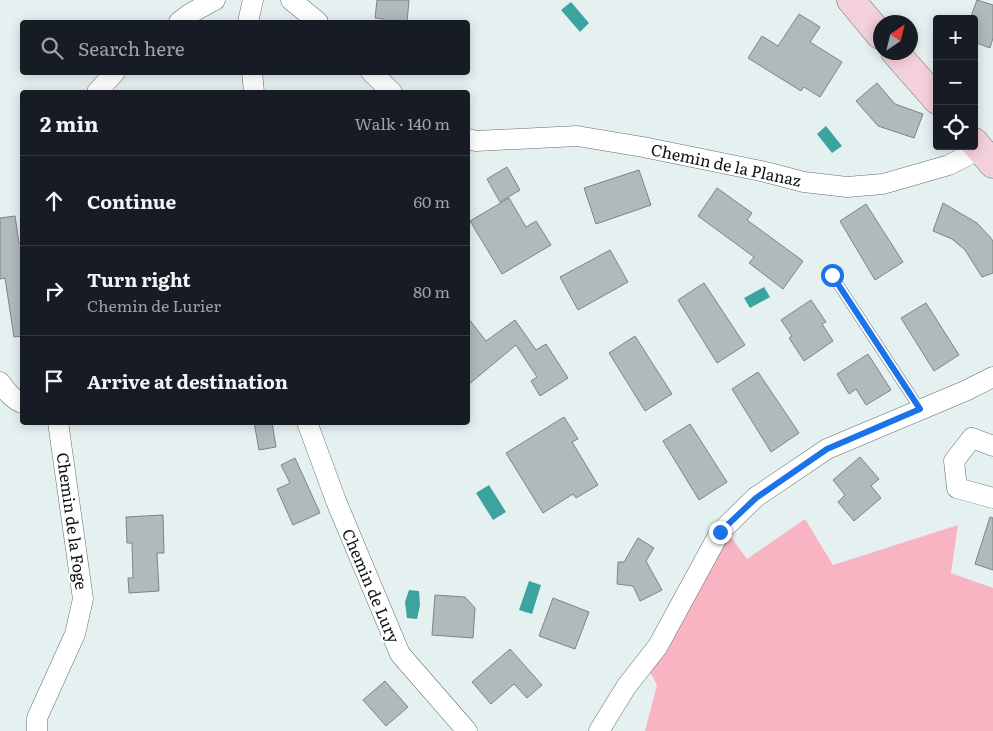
<!DOCTYPE html>
<meta charset="utf-8">
<style>
:root{--surface:#171b24;--page:#20242c;--text:#f1f3f6;--muted:#9ea1a6;--line:#363941}
body{margin:0;font-family:Literata,serif;background:var(--page);color:var(--text)}
.controls{position:absolute;right:15px;top:15px;display:grid;overflow:hidden;border-radius:5px;box-shadow:0 2px 12px #0003}
.controls button{width:45px;height:45px;display:grid;place-items:center;padding:0;border:0;border-bottom:1px solid var(--line);background:var(--surface);color:var(--text);font:25px sans-serif}
.compass{position:absolute;left:873px;top:15px;width:45px;height:45px;border-radius:50%;background:var(--surface);box-shadow:0 2px 12px #0003;rotate:35deg}
.stop{position:absolute;width:15px;height:15px;margin:-11px;border:4px solid #1a73e8;border-radius:50%;background:#fff}
.stop.end{background:#1a73e8;border-color:#fff;box-shadow:0 1px 5px #0008}
.list{margin:0;padding:0;list-style:none}
h2{display:flex;justify-content:space-between;align-items:center;height:65px;margin:0;padding:0 20px;font-size:21px}
h2 small{font-size:16px;font-weight:400;color:var(--muted)}
.list li{display:grid;grid-template-columns:32px 1fr auto;gap:15px;align-items:center;box-sizing:border-box;height:90px;padding:0 20px;border-top:1px solid var(--line)}
.list b{display:block;font-size:19px;white-space:nowrap}
.list p{margin:0;font-size:16px;white-space:nowrap;color:var(--muted)}
.list em{font-size:16px;font-style:normal;color:var(--muted)}
.icon{flex:none;width:28px;height:28px;fill:none;stroke:currentColor;stroke-width:2;stroke-linecap:round;stroke-linejoin:round}
.map{position:relative;flex:none;width:993px;height:731px;overflow:hidden}
.search{position:absolute;background:var(--surface);box-shadow:0 2px 12px #0003;left:20px;top:20px;width:450px;height:55px;display:flex;align-items:center;gap:12px;box-sizing:border-box;padding:0 18px;border-radius:5px;color:var(--muted);font-size:19px}
.panel{position:absolute;background:var(--surface);box-shadow:0 2px 12px #0003;left:20px;top:90px;width:450px;height:335px;border-radius:5px}
.map>svg:first-child{display:block}
</style>
<div class="map">
<svg width="993" height="731" viewBox="0 0 993 731">
<rect width="100%" height="100%" fill="#e4f1f0"/>
<!-- green -->
<path fill="#f9b4c3" d="M805,519L833,565L958,525L951,573L993,588V731H645L657,685L645,663L728,533L747,559Z"/>
<!-- water -->
<path fill="#3da39f" d="M571,2L589,23L580,32L561,10Z
M826,126L842,146L832,153L817,134Z
M764,287L770,297L750,308L744,298Z
M489,485L506,512L493,520L476,493Z
M529,581L541,585L532,614L519,610Z
M409,590L419,591L420,605L417,619L407,618L405,602Z"/>
<!-- building -->
<path fill="#aebbba" stroke="#7a8685" d="M377,0H409L407,22H382L383,19L375,18Z
M977,0L993,5V38L990,48L974,42V19H970Z
M799,14L820,27L810,42L842,62L820,97L804,87L801,91L748,58L762,36L778,46Z
M877,83L895,104L923,114L914,138L878,126L856,101Z
M507,167L520,190L500,202L487,179Z
M639,170L651,205L596,224L584,188Z
M717,188L752,213L747,220L803,261L783,289L749,263L754,257L698,216Z
M509,198L526,227L536,221L551,245L502,274L470,221Z
M943,203L977,223L990,237L993,241V273L982,277L965,250L952,239L933,231Z
M866,204L903,262L875,280L840,221Z
M15,216L19,243H22V336L14,337L5,278L0,279V218Z
M610,250L628,282L578,310L560,277Z
M704,283L745,345L717,363L678,300Z
M811,300L826,322L822,324L833,341L804,361L789,338L792,336L781,320Z
M926,303L959,355L934,371L901,318Z
M468,318L486,341L515,320L536,350L546,344L568,378L540,396L531,381L537,377L516,345L468,385Z
M635,336L672,394L645,411L609,353Z
M868,354L891,390L866,405L856,389L849,394L837,374Z
M758,372L799,433L771,452L732,389Z
M564,417L578,439L572,442L598,485L576,498L573,494L543,513L506,453Z
M254,422H272L276,447L259,450Z
M690,424L727,482L699,500L663,441Z
M860,457L879,479L871,486L881,498L854,521L838,502L845,495L833,480Z
M295,458L320,513L293,525L277,489L290,483L281,465Z
M163,515L164,553H157L159,591L129,593L128,578H133L132,543H127L126,517Z
M990,517L993,518V570L975,564Z
M638,538L654,548L646,561L662,590L640,601L633,586L617,584L618,562H624Z
M435,595L465,597L475,608L473,638L432,635Z
M553,598L589,612L575,649L539,636Z
M510,649L542,685L527,698L514,684L491,704L472,682Z
M385,681L408,707L386,726L363,700Z"/>
<g fill="none" stroke-linecap="round" stroke-linejoin="round">
<!-- service casing -->
<g stroke="#636f6e" stroke-width="11">
<path id="service" d="M832,275L920,409"/>
</g>
<!-- minor casing -->
<g stroke="#636f6e" stroke-width="21">
<path id="minor" d="M291,0L318,22
M179,22L191,13L215,0
M248,22L253,0
M252,72L254,92
M371,72L392,92
M97,92L115,72
M468,139L476,141L577,136L643,147L761,171L804,182L847,187L883,184L949,165L980,149
M0,382C6,391 12,399 22,403
M307,422L336,501L400,654L467,731
M993,446L972,438L954,461L957,488L993,498
M37,731V718L75,634L83,599L58,422
M599,731L626,687L658,646L720,532L756,497L827,449L965,391L993,377"/>
</g>
<!-- secondary casing -->
<g stroke="#636f6e" stroke-width="29">
<path id="secondary" d="M851,0L880,35
M895,52L937,100
M974,142L993,164"/>
</g>
<!-- service -->
<use href="#service" stroke="#fff" stroke-width="10"/>
<!-- minor -->
<use href="#minor" stroke="#fff" stroke-width="20"/>
<!-- secondary -->
<use href="#secondary" stroke="#f4d0db" stroke-width="28"/>
</g>
<g fill="none" stroke-linecap="round" stroke-linejoin="round">
<!-- route -->
<path stroke="#1a73e8" stroke-width="6" d="M720,532L756,498L827,449L920,409L832,275"/>
</g>
<g text-anchor="middle" stroke-width="4" stroke-linejoin="round" paint-order="stroke">
<!-- street labels -->
<g font-size="16" fill="#0c1010" stroke="#fff">
<text transform="translate(726 165) rotate(12)" y="6">Chemin de la Planaz</text>
<text transform="translate(72 521) rotate(82)" y="6">Chemin de la Foge</text>
<text transform="translate(371 586) rotate(67)" y="6">Chemin de Lury</text>
</g>
</g>
</svg>
<div class="controls">
<button>+</button>
<button>−</button>
<button><svg class="icon" aria-label="locate" viewBox="0 0 24 24"><circle cx="12" cy="12" r="6"/><path d="M12 2v4M12 18v4M2 12h4M18 12h4"/></svg></button>
</div>
<svg class="compass" viewBox="-18 -18 36 36"><path d="M0-13l5 13h-10z" fill="#e53935"/><path d="M0 13l5-13h-10z" fill="#9ea1a6"/></svg>
<div class="stop" style="left:832px;top:275px"></div>
<div class="stop end" style="left:720px;top:532px"></div>
<div class="search"><svg class="icon" aria-label="search" viewBox="0 0 24 24"><circle cx="10" cy="10" r="6"/><path d="M15 15l6 6"/></svg>Search here</div>
<section class="panel">
<h2>2 min<small>Walk · 140 m</small></h2>
<ul class="list">
<li><svg class="icon" aria-label="ahead" viewBox="0 0 24 24"><path d="M12 20V5M6 11l6-6 6 6"/></svg><div><b>Continue</b></div><em>60 m</em></li>
<li><svg class="icon" aria-label="right" viewBox="0 0 24 24"><path d="M7 20v-9h11M14 6l5 5-5 5"/></svg><div><b>Turn right</b><p>Chemin de Lurier</p></div><em>80 m</em></li>
<li><svg class="icon" aria-label="arrive" viewBox="0 0 24 24"><path d="M6 21V4h12l-3 4 3 4H6"/></svg><div><b>Arrive at destination</b></div></li>
</ul>
</section>
</div>
